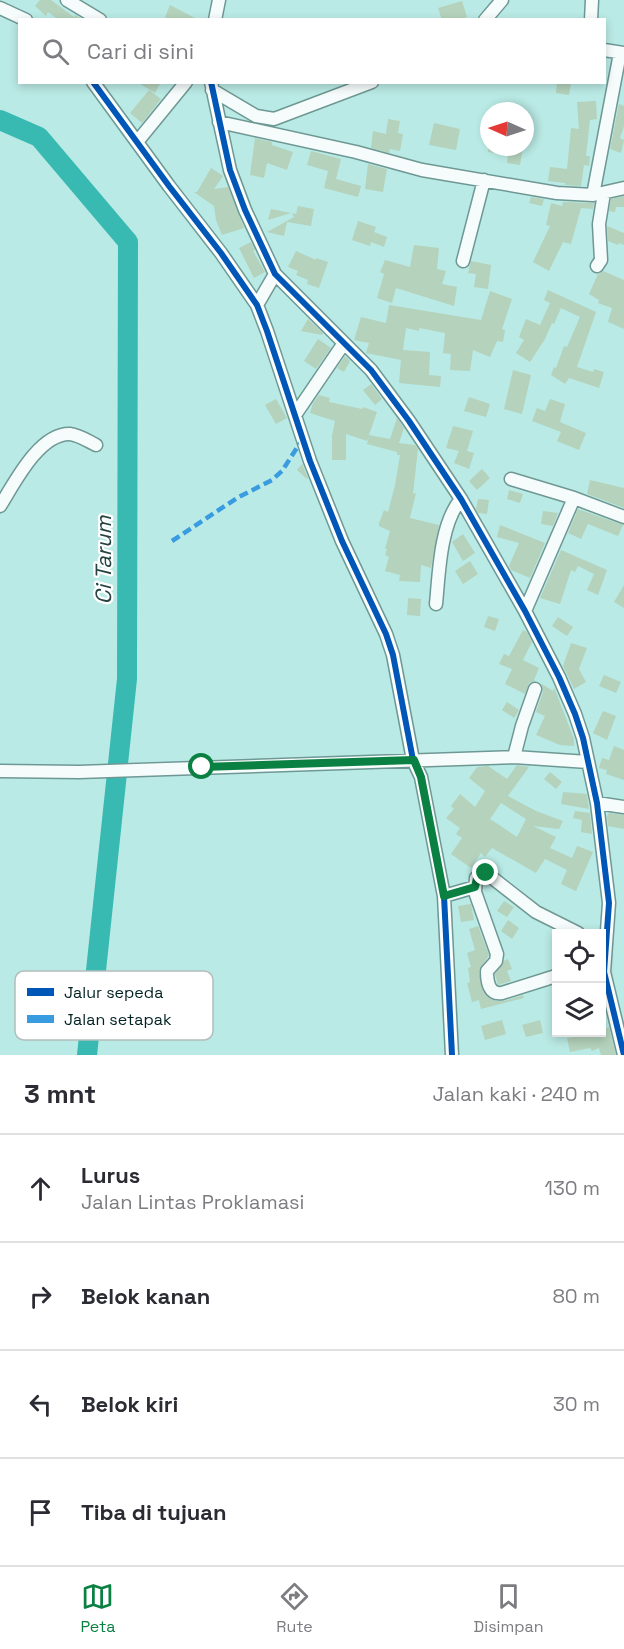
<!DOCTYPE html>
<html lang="id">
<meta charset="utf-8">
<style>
:root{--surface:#fff;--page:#f7f7f7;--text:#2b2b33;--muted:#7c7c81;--line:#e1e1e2;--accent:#0b8043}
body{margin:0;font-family:"Space Grotesk",sans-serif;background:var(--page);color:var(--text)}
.controls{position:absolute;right:18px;bottom:18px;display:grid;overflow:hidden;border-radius:0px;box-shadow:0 3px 9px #0003}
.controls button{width:54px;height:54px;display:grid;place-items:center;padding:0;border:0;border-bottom:2px solid var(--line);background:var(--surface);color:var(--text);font:30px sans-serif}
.compass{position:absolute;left:480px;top:102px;width:54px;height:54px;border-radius:50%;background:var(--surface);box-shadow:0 3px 9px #0003;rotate:273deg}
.stop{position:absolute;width:18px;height:18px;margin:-14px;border:4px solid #0b8043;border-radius:50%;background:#fff}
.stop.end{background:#0b8043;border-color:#fff;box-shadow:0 2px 6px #0008}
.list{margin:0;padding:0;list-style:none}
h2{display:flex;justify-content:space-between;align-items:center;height:78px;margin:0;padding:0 24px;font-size:26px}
h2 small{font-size:20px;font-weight:400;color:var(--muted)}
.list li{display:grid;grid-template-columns:39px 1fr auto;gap:18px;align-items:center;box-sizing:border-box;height:108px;padding:0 24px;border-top:2px solid var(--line)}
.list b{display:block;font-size:22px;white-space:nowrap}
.list p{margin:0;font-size:20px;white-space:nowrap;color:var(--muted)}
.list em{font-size:20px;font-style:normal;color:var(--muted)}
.icon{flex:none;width:33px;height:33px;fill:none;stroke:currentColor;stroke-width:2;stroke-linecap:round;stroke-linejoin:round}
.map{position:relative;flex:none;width:624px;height:1055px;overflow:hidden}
.search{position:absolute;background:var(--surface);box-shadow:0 3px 9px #0003;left:18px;right:18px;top:18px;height:66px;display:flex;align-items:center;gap:15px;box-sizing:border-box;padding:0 21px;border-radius:0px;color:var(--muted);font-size:22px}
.sheet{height:510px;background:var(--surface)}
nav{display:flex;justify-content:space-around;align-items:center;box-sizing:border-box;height:84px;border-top:2px solid var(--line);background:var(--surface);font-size:16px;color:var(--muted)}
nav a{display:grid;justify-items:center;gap:3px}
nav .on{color:var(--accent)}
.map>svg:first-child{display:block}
</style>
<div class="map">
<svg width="624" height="1055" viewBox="0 0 624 1055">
<rect width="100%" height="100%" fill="#baeae5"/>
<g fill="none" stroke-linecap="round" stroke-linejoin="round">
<!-- river -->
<path stroke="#38bab2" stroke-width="20" d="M0,120L39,137L128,242L127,679L87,1055"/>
</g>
<!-- building -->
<path fill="#b4d2bc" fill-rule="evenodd" d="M40,0H51L74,17L75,15L83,20H59L48,12L46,16L35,6Z
M462,1L467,17L459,20H442L438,8Z
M170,5L199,20H170L165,17Z
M137,82H161L155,93Z
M557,82L571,83L569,95L556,93Z
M149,90L161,99L142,123L130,113Z
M596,101L597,119L590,120L586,156H590L589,166L584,165L581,186L565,185V183L548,181L550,167L567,169L571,128L579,129L577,102Z
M619,104L624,106V126L620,138L624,140L621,153L610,149Z
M388,119L400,121L398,133L403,134L400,151L390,149L389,153L371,148L373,131L386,134Z
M434,123L460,129L456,150L429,145Z
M255,138L272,142V145L293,152L287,170L267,163L264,178L250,175Z
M489,147H523L520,165L507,163L508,155L488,152Z
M311,151L341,159L336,179L361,186L358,197L324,188L328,171L307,165Z
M368,164L387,169L383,192L365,189Z
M211,168L223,176L214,189L228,187L244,228L222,235L216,220L214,206L194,192H197Z
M624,196V207H616L615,212L609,211L611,199Z
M531,197L544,199L542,206L529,203Z
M563,202L594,203L593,209L581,208L571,244L563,242L549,271L533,262L550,226L546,225L551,203L562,206Z
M298,206L314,209L311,226L287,222L284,236L267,232L294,217L292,213L296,214Z
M271,209L291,213L268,220Z
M358,221L376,227L374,232L387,237L384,247L371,242L370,246L352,240Z
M607,226L624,233V245L619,243L618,245L608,241Z
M251,242L255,250L253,251L265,272L254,278L239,248Z
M414,245L439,248L437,269L446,271L442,284L457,287L454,306L396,288L392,303L377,298L384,274L380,272L385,260L410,267Z
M296,251L316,260V258L328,262L319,288L307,284L308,280L296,275L298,271L288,267Z
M471,261L491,265L488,289L474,287L476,274L468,273Z
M603,271L624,280V329L608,322L612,308L598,303L599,300L589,294L598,274Z
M548,290L596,312L577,367L593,372L594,369L604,372L599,388L569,378L565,384L551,375L554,367L556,368L564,346L567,347L580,317L561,308L554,324L552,323L545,339L530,362L516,353L524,340L519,337L526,319L540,325L550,303L544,300Z
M490,291L512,299L502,329L505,330L503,342L497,341L490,357L473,350L470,371L450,370L451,354L443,353L445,333L419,328V331L406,328L403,350L430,352L429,375L441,376L440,387L399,383L401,360L366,353L369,343L354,340L361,317L386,323L389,305L481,320Z
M308,319L323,333L322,335L301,331Z
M318,339L331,348L316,369L304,361Z
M345,356L350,361L344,372L337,368Z
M513,370L531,375L522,414L504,409Z
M371,384L382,399L375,405L363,390Z
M319,395L330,398L329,402L362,409L363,407L377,412L369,435L390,439L397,418L404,428L399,443L415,445L418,449L413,494L416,493L410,518L439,525L431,568L421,565L420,582L399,581L400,575L385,571L389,557L385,555L387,549H385L390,531L379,526V523L384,510L388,512L395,485L400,455H397V452L367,444L369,436L367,441L346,434V460H332V436L335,421L310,413L313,403Z
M469,397L490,404L486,417L464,411Z
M276,399L287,418L276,424L265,405Z
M550,399L565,404L560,422L586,433L579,450L557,441L561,432L532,421L537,408L545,411Z
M453,426L473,431L467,451L474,453L469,469L454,463L459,451L446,448Z
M302,464L308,478L307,479L297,470Z
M482,469L490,478L477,490L469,481Z
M590,480L624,488V508L587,494Z
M509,490L523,494L520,503L507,499Z
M478,499L489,500L487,514L478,513L476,509Z
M578,509L623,525L618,536L588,524L581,539L568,533Z
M543,511L558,513L553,526L541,524Z
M500,525L545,543L530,578L511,570L509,566L519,543L497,537Z
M463,534L475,553L463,561L452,542Z
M561,550L607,570L598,595L587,590L594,574L578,566L575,572L571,570L560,604L540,598Z
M470,561L478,574L463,584L455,571Z
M624,585V608L614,602Z
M408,598L421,599L420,616L407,615Z
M488,616L499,619L495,631L484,627Z
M558,617L573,627L567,636L552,626Z
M523,630L527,632L532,642L523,660L539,668L534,680L535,681L529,683L525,694L505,684L512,669L499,664L504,654L509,656Z
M571,643L587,648L579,669L586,682L574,689L563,666Z
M604,675L621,682L616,693L599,686Z
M542,684L553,691L554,687L574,739V746L560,745L536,735L545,716L536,712L543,692Z
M507,702L519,710L514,718L502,710Z
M603,711L616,716L607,740L593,733Z
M614,746L624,750V780L606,774L607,770L599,768L602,758L609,760Z
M517,765L529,767L508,796L536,811L563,821L559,829L533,826L556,837L550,848L572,858L577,846L593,852L576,891L561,884L567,870L545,859L536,873L492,848L485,857L481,853L471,868L451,854L462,838L456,834L460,828L446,818L454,809L451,806L460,794L475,807L485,791L469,778L477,767L488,766L507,779ZM501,803L526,819L517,837L490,819Z
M550,772L562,782L556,789L544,779Z
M563,792L587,794L589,809L561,804Z
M575,811L590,813L592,834L581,832L582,820L573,818Z
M609,813L624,815V829L608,826L607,816Z
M504,901L514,907L507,917L497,911Z
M471,904L474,920L461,922L458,906Z
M508,920L519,928L512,939L501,931Z
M478,926L489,955L479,971L483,991L489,998L495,1001H504L523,995L524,998L481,1009L479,1000L472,1002L467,983L470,982L468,968L471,967L467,953L475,950L469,929Z
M508,959L512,969L507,971L511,981L498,985L495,974L504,961Z
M502,1020L506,1034L485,1040L481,1026Z
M540,1020L543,1033L526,1037L522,1025Z
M609,1027L616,1055H601L599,1048L592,1051L590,1048L570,1052L567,1038L602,1032V1030Z"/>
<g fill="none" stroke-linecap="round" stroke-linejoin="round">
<!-- minor casing -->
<g stroke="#6e9894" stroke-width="15">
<path id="minor" d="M67,0L100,20
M0,8L26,20
M215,20L219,0
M485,20L502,0
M591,20L592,0
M604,50L624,53
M93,82L169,186L221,253L257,305L267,331L310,461L342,541L386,634L393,655L413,760L421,777L444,896L452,1055
M211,82L230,170L245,210L275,274L371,370L409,421L461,499L525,611L559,677L575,714L583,738L597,803L609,903L604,972L624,1055
M212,90L256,116L274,119L372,82
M219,122L356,152L422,170L557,193L593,195L624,188
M137,142L186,82
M593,195L620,53
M463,261L484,180
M597,266L601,260L599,224L604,193
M257,305L275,274
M295,415L344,343
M511,479L574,498L624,517
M0,506C14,484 39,433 70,434C79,435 88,441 96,445
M436,604C439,573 440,524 461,499
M525,611L574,498
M514,757L522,726L535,689
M0,771L79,772L514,757L588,762
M597,803L624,807
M444,896L475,887
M556,976L502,993C489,995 487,982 487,971L496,961L497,954L475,892L476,878L482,872L486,873L536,912L578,933"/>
</g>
<!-- minor -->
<use href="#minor" stroke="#f5fcfb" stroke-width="12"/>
<!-- quiet -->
<path stroke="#399ce0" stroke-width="4.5" stroke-dasharray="9 4.5" stroke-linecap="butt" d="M172,541L237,498L272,480L282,471L302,440"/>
<!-- cycleway casing -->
<g stroke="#fff" stroke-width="10">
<path id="cycleway" d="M93,82L169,186L221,253L257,305L267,331L310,461L342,541L386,634L393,655L413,760L421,777L444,896L452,1055
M211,82L230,170L245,210L275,274L371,370L409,421L461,499L525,611L559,677L575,714L583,738L597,803L609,903L604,972L624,1055"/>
</g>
<!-- cycleway -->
<use href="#cycleway" stroke="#0057b8" stroke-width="6"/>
</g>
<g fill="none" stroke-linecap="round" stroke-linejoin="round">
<!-- route -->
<path stroke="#0b8043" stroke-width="8" d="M202,767L414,760L421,777L444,896L475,887L477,878L482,872L486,873"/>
</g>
<g text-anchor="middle" stroke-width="4.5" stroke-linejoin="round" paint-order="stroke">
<!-- water labels -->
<g font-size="22" font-style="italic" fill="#274341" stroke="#fff">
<text transform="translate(103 560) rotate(-90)" y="8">Ci Tarum</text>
</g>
</g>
<!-- legend -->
<rect x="15" y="971" width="198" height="69" rx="9" fill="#fff" stroke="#b2bdbc" stroke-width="1.5"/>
<rect x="27" y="988" width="27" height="8" fill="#0057b8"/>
<rect x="27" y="1015" width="27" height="8" fill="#399ce0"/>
<g font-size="16" fill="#002220">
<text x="64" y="998">Jalur sepeda</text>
<text x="64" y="1025">Jalan setapak</text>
</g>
</svg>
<div class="controls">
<button><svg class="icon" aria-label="locate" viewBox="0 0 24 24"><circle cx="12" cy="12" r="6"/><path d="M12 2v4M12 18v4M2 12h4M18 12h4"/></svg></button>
<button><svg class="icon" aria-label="layers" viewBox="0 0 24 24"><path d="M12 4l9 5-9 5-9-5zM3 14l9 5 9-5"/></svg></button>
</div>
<svg class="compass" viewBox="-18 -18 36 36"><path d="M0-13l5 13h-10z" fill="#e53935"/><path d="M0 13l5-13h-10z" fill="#7c7c81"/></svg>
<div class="stop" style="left:202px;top:767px"></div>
<div class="stop end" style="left:486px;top:873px"></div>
<div class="search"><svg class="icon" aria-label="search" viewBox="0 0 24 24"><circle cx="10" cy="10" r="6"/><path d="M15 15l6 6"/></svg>Cari di sini</div>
</div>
<section class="sheet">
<h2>3 mnt<small>Jalan kaki · 240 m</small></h2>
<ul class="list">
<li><svg class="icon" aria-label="ahead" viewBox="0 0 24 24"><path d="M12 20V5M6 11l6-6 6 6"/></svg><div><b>Lurus</b><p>Jalan Lintas Proklamasi</p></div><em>130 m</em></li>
<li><svg class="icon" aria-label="right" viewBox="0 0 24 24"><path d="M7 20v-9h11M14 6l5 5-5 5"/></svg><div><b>Belok kanan</b></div><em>80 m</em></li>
<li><svg class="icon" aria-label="left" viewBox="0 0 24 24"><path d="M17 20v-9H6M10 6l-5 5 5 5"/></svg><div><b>Belok kiri</b></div><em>30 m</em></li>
<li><svg class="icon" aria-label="arrive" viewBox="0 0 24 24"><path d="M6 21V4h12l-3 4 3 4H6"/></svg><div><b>Tiba di tujuan</b></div></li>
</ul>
</section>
<nav>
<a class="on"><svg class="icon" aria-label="map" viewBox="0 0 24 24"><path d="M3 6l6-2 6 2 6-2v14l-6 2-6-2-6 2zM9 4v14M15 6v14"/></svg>Peta</a>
<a><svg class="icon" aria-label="directions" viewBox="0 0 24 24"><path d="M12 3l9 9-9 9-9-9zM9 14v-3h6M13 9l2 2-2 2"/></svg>Rute</a>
<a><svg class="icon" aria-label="saved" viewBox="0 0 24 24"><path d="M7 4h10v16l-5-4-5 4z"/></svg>Disimpan</a>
</nav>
